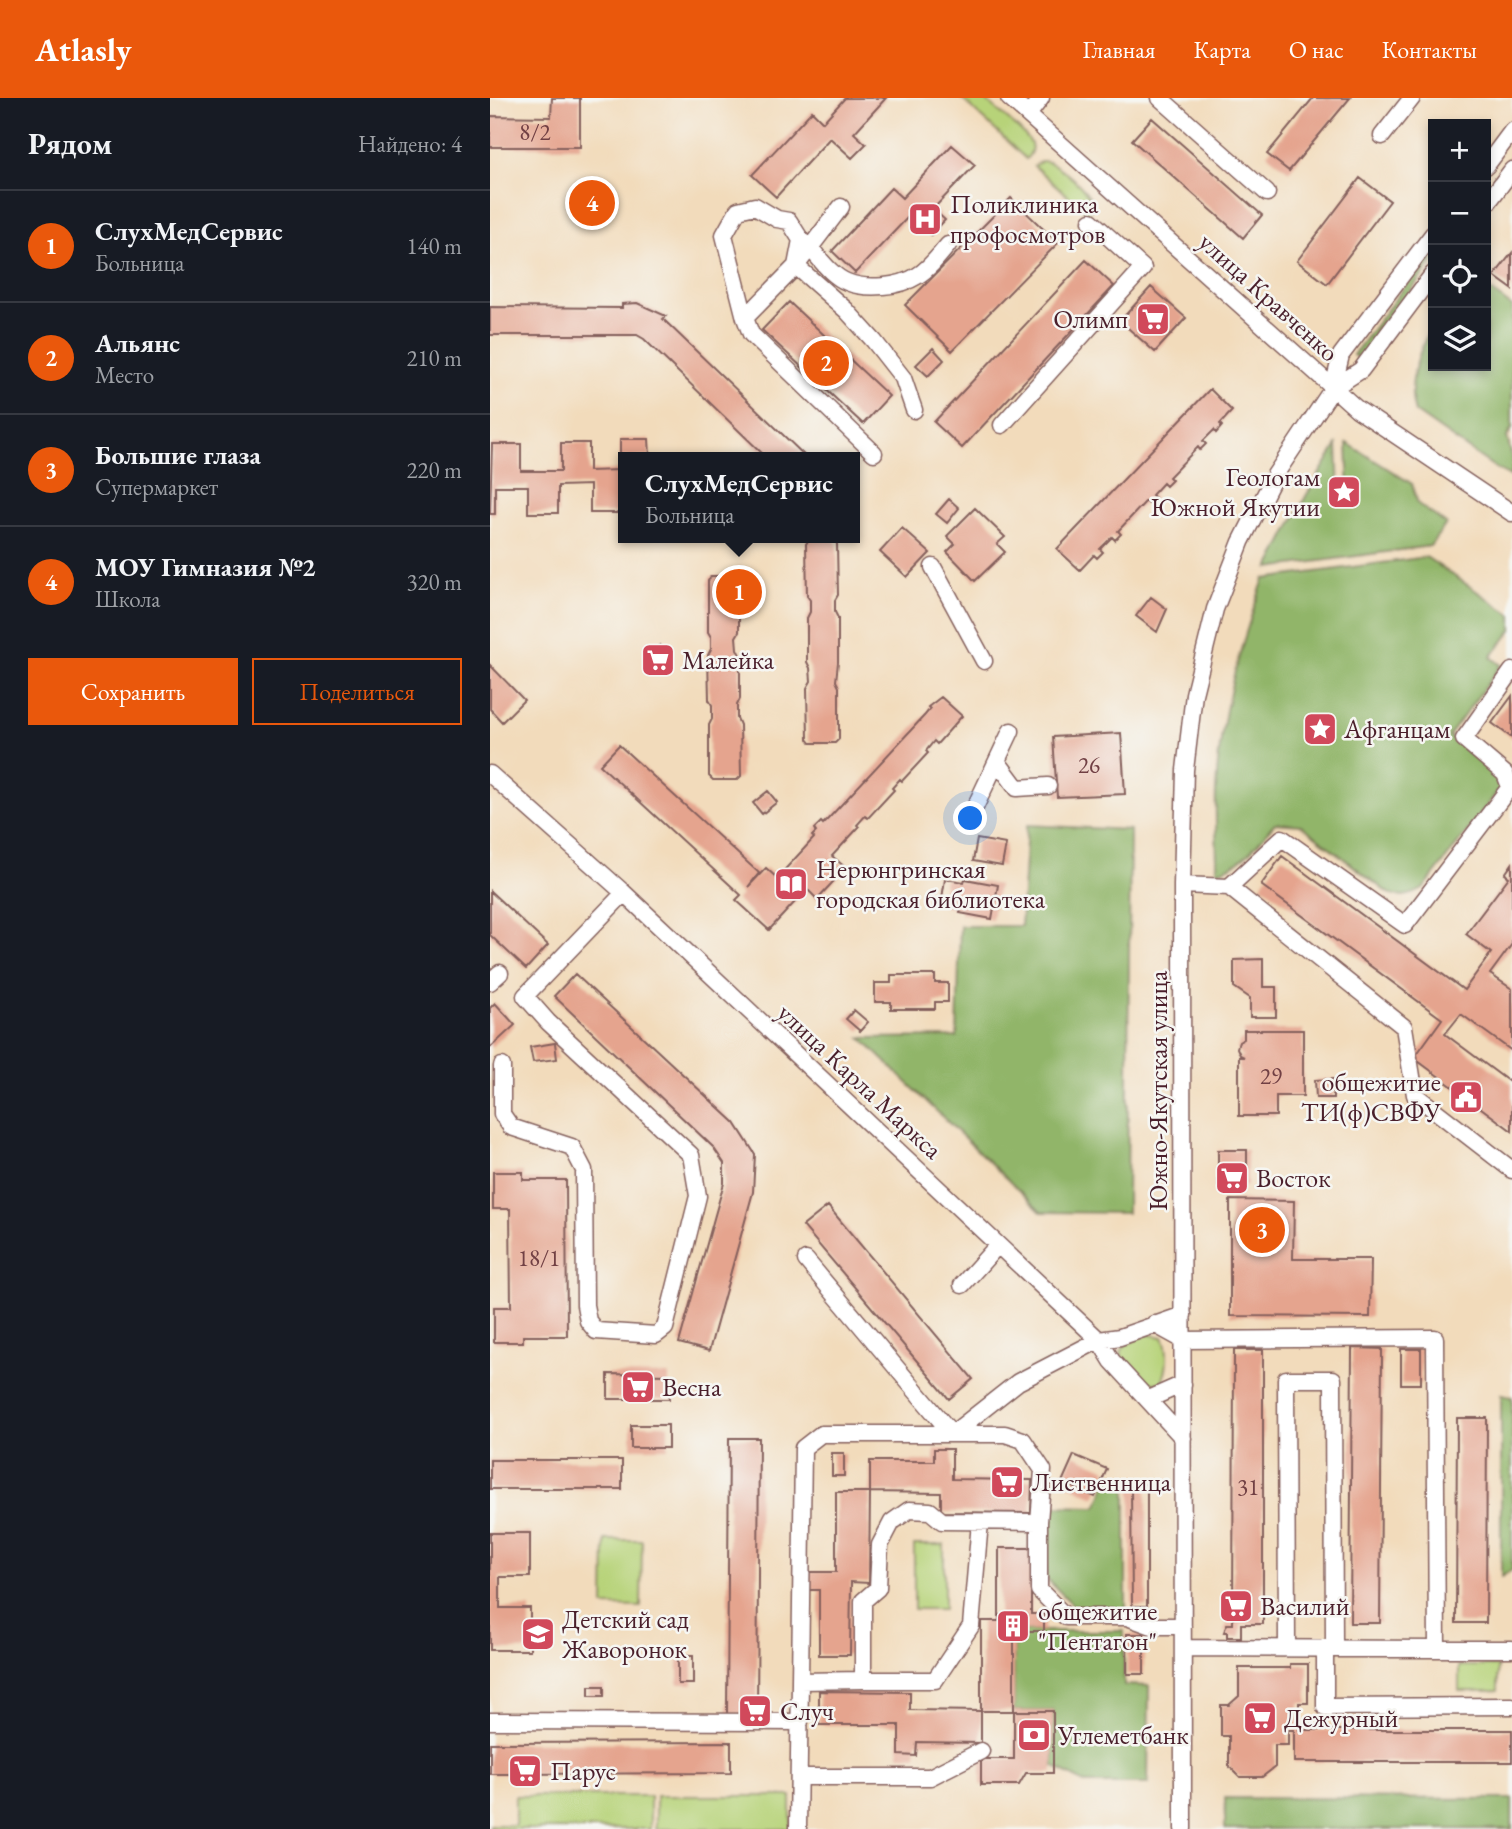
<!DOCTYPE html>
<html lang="ru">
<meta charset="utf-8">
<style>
:root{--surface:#171b24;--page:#20242c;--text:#f1f3f6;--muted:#9ea1a6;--line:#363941;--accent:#ea580c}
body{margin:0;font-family:"EB Garamond",serif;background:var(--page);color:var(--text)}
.controls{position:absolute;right:21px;top:21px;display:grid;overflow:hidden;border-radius:0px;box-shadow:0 4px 10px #0003}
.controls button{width:63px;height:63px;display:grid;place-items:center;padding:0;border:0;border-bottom:2px solid var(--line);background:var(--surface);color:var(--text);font:35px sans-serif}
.you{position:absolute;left:481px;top:721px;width:24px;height:24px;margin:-18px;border:5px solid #fff;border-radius:50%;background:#1a73e8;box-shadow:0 0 0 10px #1a73e833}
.badge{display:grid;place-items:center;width:46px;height:46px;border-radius:50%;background:var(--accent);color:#fff;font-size:23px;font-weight:700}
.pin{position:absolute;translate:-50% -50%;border:4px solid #fff;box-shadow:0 2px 7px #0006}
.popup{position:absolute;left:128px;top:354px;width:242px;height:91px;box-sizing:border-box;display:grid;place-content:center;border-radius:0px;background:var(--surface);filter:drop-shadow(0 2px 5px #0005);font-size:23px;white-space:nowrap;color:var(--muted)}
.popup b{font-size:26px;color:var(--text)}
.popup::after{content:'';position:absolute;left:50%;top:100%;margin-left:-14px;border:14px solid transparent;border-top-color:var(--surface)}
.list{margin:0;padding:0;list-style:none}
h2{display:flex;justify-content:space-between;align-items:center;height:91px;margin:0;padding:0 28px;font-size:30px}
h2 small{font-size:23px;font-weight:400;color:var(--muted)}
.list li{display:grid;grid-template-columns:46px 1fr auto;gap:21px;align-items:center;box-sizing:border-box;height:112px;padding:0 28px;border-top:2px solid var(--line)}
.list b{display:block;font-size:26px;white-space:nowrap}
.list p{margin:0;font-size:23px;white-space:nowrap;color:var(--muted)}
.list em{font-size:23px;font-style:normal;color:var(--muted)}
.actions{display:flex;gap:14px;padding:21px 28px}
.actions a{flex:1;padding:16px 0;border:2px solid var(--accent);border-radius:0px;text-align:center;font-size:24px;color:var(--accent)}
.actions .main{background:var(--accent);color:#fff}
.icon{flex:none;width:38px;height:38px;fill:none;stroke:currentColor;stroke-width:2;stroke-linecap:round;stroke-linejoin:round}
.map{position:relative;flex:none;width:1022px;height:1731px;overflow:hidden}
header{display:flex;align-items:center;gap:42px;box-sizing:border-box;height:98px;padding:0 35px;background:var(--accent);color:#fff}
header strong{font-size:33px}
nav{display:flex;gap:38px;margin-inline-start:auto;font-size:24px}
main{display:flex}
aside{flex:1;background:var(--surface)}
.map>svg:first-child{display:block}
</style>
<header>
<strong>Atlasly</strong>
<nav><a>Главная</a><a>Карта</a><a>О нас</a><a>Контакты</a></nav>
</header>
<main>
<aside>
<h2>Рядом<small>Найдено: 4</small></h2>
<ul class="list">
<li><span class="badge">1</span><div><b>СлухМедСервис</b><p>Больница</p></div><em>140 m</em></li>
<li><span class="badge">2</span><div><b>Альянс</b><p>Место</p></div><em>210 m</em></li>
<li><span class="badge">3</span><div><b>Большие глаза</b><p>Супермаркет</p></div><em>220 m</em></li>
<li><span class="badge">4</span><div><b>МОУ Гимназия №2</b><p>Школа</p></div><em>320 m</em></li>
</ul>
<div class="actions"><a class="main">Сохранить</a><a>Поделиться</a></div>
</aside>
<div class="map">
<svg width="1022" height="1731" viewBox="0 0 1022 1731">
<rect width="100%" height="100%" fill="#f6f6f2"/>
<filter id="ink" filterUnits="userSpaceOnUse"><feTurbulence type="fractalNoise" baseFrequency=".0143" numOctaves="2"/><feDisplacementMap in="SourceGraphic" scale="14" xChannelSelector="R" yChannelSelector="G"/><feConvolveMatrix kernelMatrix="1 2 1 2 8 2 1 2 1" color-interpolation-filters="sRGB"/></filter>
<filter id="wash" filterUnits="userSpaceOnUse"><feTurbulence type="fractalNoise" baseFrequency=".00686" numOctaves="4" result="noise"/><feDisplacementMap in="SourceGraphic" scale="28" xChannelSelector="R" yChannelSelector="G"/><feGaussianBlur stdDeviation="1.57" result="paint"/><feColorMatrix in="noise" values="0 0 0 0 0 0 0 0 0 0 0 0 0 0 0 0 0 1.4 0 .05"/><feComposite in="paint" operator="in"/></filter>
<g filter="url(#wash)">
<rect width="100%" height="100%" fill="#f2dbbb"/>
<!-- green -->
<path fill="#b7d379" stroke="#807952" stroke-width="2" d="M471,0H493C502,8 539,37 541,46C543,52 540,57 536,61Z
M552,63C565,62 601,94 603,107L598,116L544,68Z
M656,1236L673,1239C679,1250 678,1274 671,1285C654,1288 633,1271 631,1254L635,1247Z
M115,1442H152L151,1509L114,1508Z
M424,1447H454V1511H424Z
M969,1568H1008V1593H969Z
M25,1698H160V1731H0V1727H25Z
M166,1698H301V1731H166Z"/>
<!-- forest -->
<path fill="#91b569" stroke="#6e6a4a" stroke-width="2" d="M943,151V163L869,261L863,257Z
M996,189L1022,209V330L1017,339L1022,359V379L1007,371L925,314C915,283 931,252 943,223V268H996Z
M857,345L922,386L928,406L956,426L940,448L779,470L816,398L847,347L849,397L859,396Z
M936,459L1022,517V532L1001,559L1011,567L959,638L1006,678L1012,688L933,791C921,798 911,800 898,795L811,727L785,725C768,744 753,768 727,773C727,746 725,719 726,692C729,620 750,548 774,481Z
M537,727L640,732L637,1115L551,1114L371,940L467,939L470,828H531Z
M1011,1297L1022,1299V1472L1011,1479Z
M620,1376L636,1384V1511H587L556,1480L555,1408L607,1409Z
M524,1533H634V1587L659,1588L658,1686H596L563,1668V1613H524Z
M735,1700L1022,1701V1731H735Z"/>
<g id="blocks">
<!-- building -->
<path fill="#e5a48e" d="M62,0H90V49H0V18L61,19Z
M355,0H396L364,35L376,46L362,60L340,40L286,99L262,77L322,13L333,24Z
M823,0H860L799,73L777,56Z
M662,20L772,117L753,140L642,42Z
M462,47L485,67L443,111L455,122L441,137L420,117L365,175L342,153L401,90L412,100Z
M870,80L900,103L837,186L807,163Z
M521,100L568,145L462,253L415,207Z
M1022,155V191L1004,178Z
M596,162L624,188L472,350L444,324Z
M661,189L696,220L665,254L630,223Z
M299,204L399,298L373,326L272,232Z
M147,205L176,218L173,221L316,359H276L154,241L147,237H0V209L132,210V206Z
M443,250L454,262L438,278L426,267Z
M720,291L742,313L730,326L732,328L726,335L724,332L713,343L716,346L710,352L708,349L679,379L682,382L676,388L673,385L662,397L665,400L659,406L656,403L628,433L631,436L625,442L622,439L610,451L613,454L607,460L604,457L590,472L567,451Z
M130,341H159L160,359H134L131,415H100V387L68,388V415H38V388H5V416H0L2,346H31V373H71V345H99V373L130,372Z
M459,401L469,410L457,425L446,416Z
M485,410L515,439L507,446L515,454L485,483L457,454L465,446L457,438Z
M412,430L440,455L417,479L390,454Z
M319,441H343L347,446L348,497L345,502V514L348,520V564L346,583L349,589V641L345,645H321L318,641L317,590L321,583L320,570L317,564V520L320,514V502L317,498L316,446Z
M221,478H245L249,483V534L246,539L247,551L250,557V601L247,607V620L250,627L251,678L247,682H223L219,678V627L222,621V607L219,602L218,557L221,551V539L218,534V483Z
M661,499L677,511L667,534L646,518Z
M170,547L183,560L166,577L153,564Z
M0,567L34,602L12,624L0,611Z
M1022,598V640L1002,625Z
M451,599L472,618L447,646L444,643L436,653L438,655L412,683L410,681L402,690L404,692L378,720L375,718L367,727L369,729L342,758L356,770L327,801L317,791L279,832L246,802L251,797L110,667L129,647L269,775L258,789L276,770L287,780L324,740L322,738L326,734L324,731L331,724L333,726L338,721L435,617L440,611L438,609Z
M631,635L635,696L567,699L563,639Z
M278,693L287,704L272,716L263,705Z
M487,741L516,746L512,768L483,763Z
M792,758L974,892L1001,855L976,836L1019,779L1015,776L1022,766V846L1000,876L1022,891V953L971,916L955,936L1022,986V1033L924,960L952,921L771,787Z
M455,781L474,784L475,781L508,787L502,821L470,815L471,811L451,807Z
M0,793L58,847L36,871L0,837Z
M773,861V889H786V919H760V900L744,889V862Z
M85,876L245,1025L265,1056L263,1094L219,1253L189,1245L234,1085V1065L223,1049L64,898Z
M401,877H445V885H458V904H445V911H401V904H385V885H401Z
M5,905L25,927L0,950V910Z
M364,912L378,924L370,933L356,921Z
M754,932H813V998H786V1018H749V959H754L750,957L747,950L749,944L754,941Z
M65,945L67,961L43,964L40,949Z
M843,981V1000H826L825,982Z
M728,1052H757V1088H728Z
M3,1074H33V1082H76L77,1238H33V1244H4V1209H21L20,1111H3Z
M740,1102L804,1103L803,1161H881L880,1219L740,1218Z
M338,1108L483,1281L459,1301L313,1128Z
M862,1250L892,1251L890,1525H860Z
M911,1251H931V1286H911Z
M744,1252H773V1526H751V1539H737V1534H734L737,1526H743Z
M118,1276L179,1277V1301H118Z
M967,1320H997L996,1525H966Z
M141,1327H178V1350H141Z
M239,1340H269L267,1616H237Z
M444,1351H462V1381L542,1382L541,1415L451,1414V1395L380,1394V1363H444Z
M342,1355H354V1378H342Z
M584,1357L617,1371L605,1399L572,1384Z
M0,1362H132V1391H0Z
M657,1386V1508H642L641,1387Z
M346,1394H380L379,1485L361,1484L360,1557H329V1492H316V1474H346Z
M0,1435H40V1479H10V1510H40V1552H0Z
M509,1450H541V1516H554V1533H524V1613H491V1523H509Z
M637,1536H654V1576H637Z
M188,1558H203V1586H188Z
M800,1566H818V1605H809V1632H1022V1664H804V1632H798V1647H785V1669L772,1679H750L739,1668V1638H731V1607H739L749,1598V1570H800Z
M99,1588H114V1598H99Z
M329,1593L420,1594V1612L491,1613V1645L427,1644L426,1658L409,1657V1627H329Z
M524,1613H563V1675H536L529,1687H491V1661H524Z
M241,1644V1675L0,1676V1645Z"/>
</g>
</g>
<g filter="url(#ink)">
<use href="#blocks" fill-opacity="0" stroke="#85615d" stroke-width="2"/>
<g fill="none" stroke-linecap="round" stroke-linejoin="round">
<!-- minor casing -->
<g stroke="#85615d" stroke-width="19">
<path id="minor" d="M519,0L867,311L1022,415
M670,0L777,95
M538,17L551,0
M892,38L922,0
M996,68L1022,33
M996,107L1022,72
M351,109L306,168L255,220L261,236L384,355
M321,151C331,162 342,178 357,184C376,192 410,189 427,178C439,171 449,158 458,147
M255,220L234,137L248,112L265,108L287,121L299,123L311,142L306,168L356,212L384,243L413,280L424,312
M843,290L851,257L943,136
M512,327L653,170L601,123
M443,469L494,563
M507,663L527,690L558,688
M0,676L134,795L609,1242L622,1263L693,1340
M479,722L521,633
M692,787L739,789L914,929L925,997L1022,1072
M739,789L792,740L915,827L1020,689L1015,676L974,641L1022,573
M0,884L10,875
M12,968V1016L21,1029L82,1049L94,1072L95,1207L98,1223L106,1233L166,1237L175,1230L208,1098L201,1057L58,924L35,898L134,795
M316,1162L462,1336H515L533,1342L553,1372L549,1424
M472,1187L508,1147
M664,1226L693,1242L945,1240L947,1551L693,1550
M659,1301L693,1286
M797,1550L796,1281H843L844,1550
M835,1550V1609L1022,1608
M947,1551H1022
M373,1582H445L481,1528L490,1424
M310,1583L313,1350L331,1336H462L528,1284L609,1242L630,1239L693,1217
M0,1623L310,1624
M309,1679H440L491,1653
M308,1731L310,1583L373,1582V1503L388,1490L390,1447L402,1424L419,1412L440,1413L452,1423L549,1424V1492L576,1519H637L662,1528H693
M693,1731L692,787L695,672L704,596L725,511L751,444L785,377L843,290L871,272L943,176"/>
</g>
<!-- minor -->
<use href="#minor" stroke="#fff" stroke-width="16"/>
</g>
</g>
<!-- icons -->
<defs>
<g id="hospital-square" transform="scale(1.75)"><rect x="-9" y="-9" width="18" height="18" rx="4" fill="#d1495b" stroke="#f6f6f2"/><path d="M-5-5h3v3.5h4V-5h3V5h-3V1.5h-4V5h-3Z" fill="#fff"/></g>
<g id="supermarket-square" transform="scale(1.75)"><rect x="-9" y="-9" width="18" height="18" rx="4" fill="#d1495b" stroke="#f6f6f2"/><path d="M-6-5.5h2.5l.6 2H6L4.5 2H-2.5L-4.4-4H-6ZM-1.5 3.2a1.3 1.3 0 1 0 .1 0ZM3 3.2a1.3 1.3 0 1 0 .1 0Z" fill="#fff"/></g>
<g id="sight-square" transform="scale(1.75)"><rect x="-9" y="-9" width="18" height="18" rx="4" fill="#d1495b" stroke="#f6f6f2"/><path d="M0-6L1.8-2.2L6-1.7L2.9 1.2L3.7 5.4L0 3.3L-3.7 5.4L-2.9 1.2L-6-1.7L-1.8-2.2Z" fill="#fff"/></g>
<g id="library-square" transform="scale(1.75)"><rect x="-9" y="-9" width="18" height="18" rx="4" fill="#d1495b" stroke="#f6f6f2"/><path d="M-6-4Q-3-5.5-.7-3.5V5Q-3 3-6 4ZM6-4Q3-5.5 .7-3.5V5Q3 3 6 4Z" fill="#fff"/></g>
<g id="civic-square" transform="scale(1.75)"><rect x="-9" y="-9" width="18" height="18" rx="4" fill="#d1495b" stroke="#f6f6f2"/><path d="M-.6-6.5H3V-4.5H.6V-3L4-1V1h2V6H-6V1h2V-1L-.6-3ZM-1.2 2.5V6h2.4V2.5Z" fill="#fff"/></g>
<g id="building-square" transform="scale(1.75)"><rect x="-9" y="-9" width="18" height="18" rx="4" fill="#d1495b" stroke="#f6f6f2"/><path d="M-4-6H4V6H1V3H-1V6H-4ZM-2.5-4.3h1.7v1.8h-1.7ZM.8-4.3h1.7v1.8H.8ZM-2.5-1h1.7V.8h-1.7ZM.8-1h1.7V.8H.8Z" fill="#fff"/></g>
<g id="school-square" transform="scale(1.75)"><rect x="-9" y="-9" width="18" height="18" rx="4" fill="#d1495b" stroke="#f6f6f2"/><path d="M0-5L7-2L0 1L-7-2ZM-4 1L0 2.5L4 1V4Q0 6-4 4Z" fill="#fff"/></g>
<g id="bank-square" transform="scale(1.75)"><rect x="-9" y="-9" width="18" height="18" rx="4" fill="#d1495b" stroke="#f6f6f2"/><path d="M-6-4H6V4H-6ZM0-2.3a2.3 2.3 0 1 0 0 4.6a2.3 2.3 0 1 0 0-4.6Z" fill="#fff"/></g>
</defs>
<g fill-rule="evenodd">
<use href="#hospital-square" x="435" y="121"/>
<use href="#supermarket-square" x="663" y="221"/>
<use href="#sight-square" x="854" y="394"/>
<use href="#supermarket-square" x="168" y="562"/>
<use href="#sight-square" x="830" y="631"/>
<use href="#library-square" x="301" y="786"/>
<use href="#civic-square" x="976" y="999"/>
<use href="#supermarket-square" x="742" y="1080"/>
<use href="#supermarket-square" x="148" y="1289"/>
<use href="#supermarket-square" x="517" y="1384"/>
<use href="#supermarket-square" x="746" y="1508"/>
<use href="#building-square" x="523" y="1528"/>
<use href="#school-square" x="48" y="1536"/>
<use href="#supermarket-square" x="265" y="1613"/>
<use href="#supermarket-square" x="770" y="1620"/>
<use href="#bank-square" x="544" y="1637"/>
<use href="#supermarket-square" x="35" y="1673"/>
</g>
<g text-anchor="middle" stroke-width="5" stroke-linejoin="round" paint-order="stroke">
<!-- number labels -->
<g font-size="23" fill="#714044">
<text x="45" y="42">8/2</text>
<text x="599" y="675">26</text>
<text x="781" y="986">29</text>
<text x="49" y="1168">18/1</text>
<text x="758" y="1397">31</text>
</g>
<!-- poi labels -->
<g font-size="26" fill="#4a1f2b" stroke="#f6f6f2" text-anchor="start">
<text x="460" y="115">Поликлиника<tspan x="460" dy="30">профосмотров</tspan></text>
<text x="638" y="230" text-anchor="end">Олимп</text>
<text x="830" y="388" text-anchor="end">Геологам<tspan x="830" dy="30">Южной Якутии</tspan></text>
<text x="192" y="571">Малейка</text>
<text x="854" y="640">Афганцам</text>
<text x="326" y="780">Нерюнгринская<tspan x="326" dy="30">городская библиотека</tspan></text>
<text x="951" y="993" text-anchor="end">общежитие<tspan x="951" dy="30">ТИ(ф)СВФУ</tspan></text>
<text x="766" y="1089">Восток</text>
<text x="172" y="1298">Весна</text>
<text x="542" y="1393">Лиственница</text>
<text x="770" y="1517">Василий</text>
<text x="548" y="1522">общежитие<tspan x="548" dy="30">"Пентагон"</tspan></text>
<text x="72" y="1530">Детский сад<tspan x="72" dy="30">Жаворонок</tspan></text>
<text x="290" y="1622">Случ</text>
<text x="794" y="1629">Дежурный</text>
<text x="568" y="1646">Углеметбанк</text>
<text x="60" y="1682">Парус</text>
</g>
<!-- street labels -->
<g font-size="26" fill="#4a1f2b" stroke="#f6f6f2">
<text transform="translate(779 199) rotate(42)" y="9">улица Кравченко</text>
<text transform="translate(370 983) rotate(43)" y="9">улица Карла Маркса</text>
<text transform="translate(668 993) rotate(-90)" y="9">Южно-Якутская улица</text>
</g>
</g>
</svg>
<div class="controls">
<button>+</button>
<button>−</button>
<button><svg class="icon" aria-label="locate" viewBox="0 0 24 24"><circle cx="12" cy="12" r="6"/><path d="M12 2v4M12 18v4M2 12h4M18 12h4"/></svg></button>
<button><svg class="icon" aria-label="layers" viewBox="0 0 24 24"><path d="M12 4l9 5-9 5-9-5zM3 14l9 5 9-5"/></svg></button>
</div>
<div class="you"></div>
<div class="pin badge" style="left:249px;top:494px">1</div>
<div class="popup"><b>СлухМедСервис</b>Больница</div>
<div class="pin badge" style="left:336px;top:265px">2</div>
<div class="pin badge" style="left:772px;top:1132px">3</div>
<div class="pin badge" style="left:102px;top:105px">4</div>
</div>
</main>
